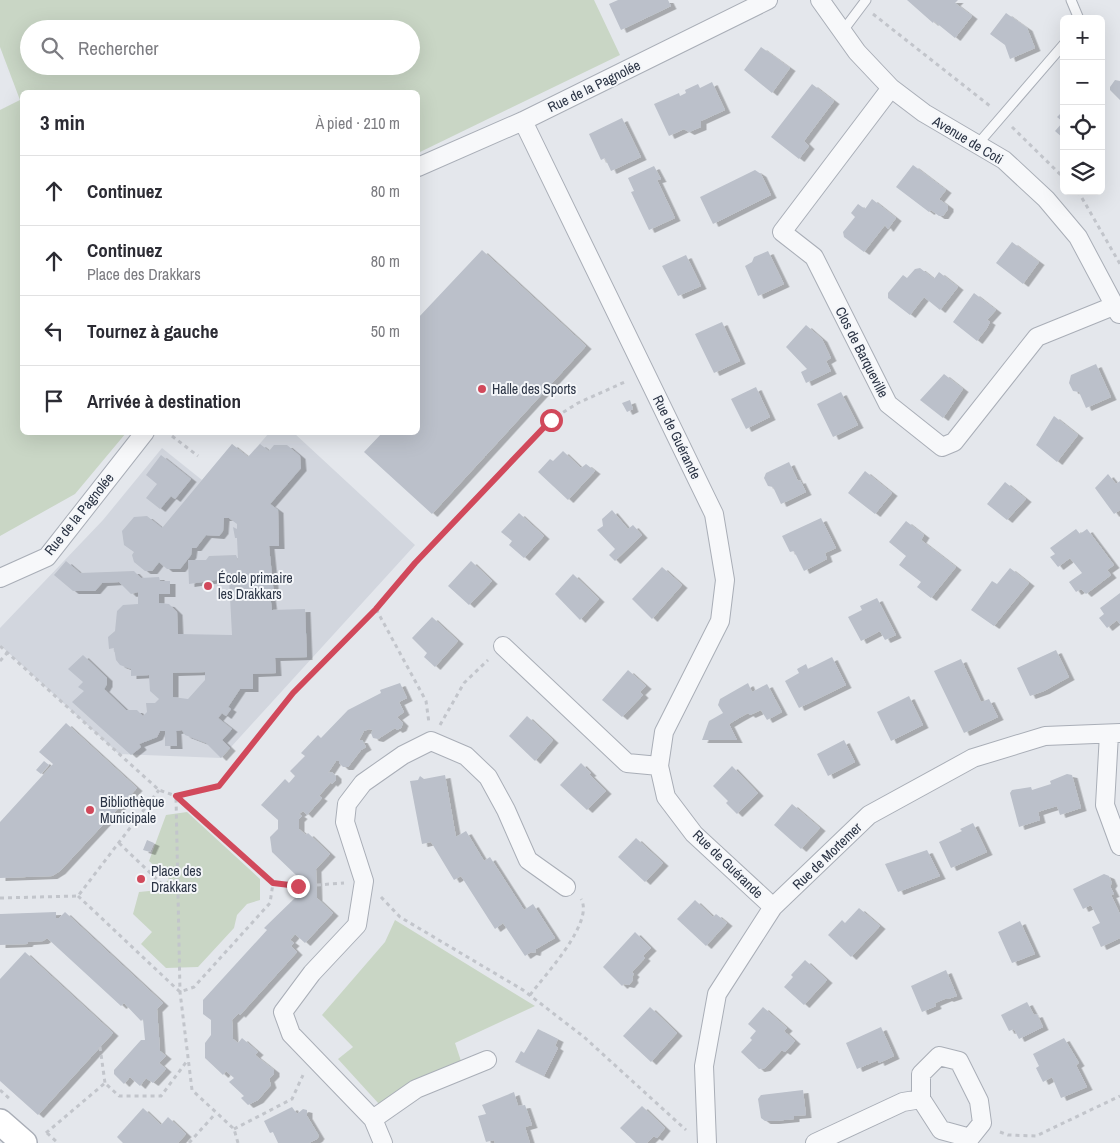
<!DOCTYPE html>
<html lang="fr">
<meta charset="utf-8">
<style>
:root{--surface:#fff;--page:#f2f2f3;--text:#2b2b33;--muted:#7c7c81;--line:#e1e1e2}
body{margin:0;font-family:"Archivo Narrow",sans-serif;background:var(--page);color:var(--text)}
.controls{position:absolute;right:15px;top:15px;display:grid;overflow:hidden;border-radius:8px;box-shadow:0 5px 20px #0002}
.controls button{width:45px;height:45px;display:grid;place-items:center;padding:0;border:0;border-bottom:1px solid var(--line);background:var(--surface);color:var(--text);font:25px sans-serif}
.stop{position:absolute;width:15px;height:15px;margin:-11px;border:4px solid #d1495b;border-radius:50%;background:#fff}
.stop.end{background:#d1495b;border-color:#fff;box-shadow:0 1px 5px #0008}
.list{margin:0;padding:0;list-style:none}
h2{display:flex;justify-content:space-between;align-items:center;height:65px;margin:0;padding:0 20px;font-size:21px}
h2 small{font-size:16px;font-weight:400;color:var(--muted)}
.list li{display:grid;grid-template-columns:32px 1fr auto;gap:15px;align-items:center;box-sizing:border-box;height:70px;padding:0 20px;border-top:1px solid var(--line)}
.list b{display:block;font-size:19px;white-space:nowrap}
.list p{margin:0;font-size:16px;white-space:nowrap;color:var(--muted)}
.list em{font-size:16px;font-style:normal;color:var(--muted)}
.icon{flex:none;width:28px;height:28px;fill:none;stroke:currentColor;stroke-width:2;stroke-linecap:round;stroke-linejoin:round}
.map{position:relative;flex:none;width:1120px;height:1143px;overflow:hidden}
.search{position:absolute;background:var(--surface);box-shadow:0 5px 20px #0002;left:20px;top:20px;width:400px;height:55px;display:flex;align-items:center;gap:12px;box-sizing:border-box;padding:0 18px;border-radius:28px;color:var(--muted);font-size:19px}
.panel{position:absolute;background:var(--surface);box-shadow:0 5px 20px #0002;left:20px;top:90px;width:400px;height:345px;border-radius:8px}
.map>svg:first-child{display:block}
</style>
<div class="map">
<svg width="1120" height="1143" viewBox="0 0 1120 1143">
<defs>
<filter id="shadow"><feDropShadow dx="5.5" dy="3" stdDeviation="0" flood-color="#0004"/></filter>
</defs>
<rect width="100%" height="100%" fill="#e4e7ec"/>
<!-- built -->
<path fill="#d2d6de" d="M269,433H294L415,545L221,758L119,754L0,645V628L103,520L162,448L202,480L232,444L248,457Z"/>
<!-- green -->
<path fill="#c9d6c5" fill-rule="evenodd" d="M0,0H594L620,55L418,153V92H22V432L126,433L75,494L0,536V110L20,100L0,47ZM29,29H411V66H29Z
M187,812L260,879V900L247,904L237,915L234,928L198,967L166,968L141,944L152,932L133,914L139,892L159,890L169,879L149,861L166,815Z
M395,920L535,1006L455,1043L461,1061L417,1082L379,1104L338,1059L353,1047L322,1015L385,942Z"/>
<!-- building -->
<path fill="#bbc0ca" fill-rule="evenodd" filter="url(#shadow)" d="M618,0H668L671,6L621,30L609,4Z
M907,0H958L955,3L972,16L955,38L934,21L933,23Z
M1006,13L1027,28L1035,48L1010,59L1005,45L990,34Z
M761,47L790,68L772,93L744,70Z
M1115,80L1120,81V100L1110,90V87Z
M712,82L725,110L701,121V127L689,132L684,129L669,136L654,104L679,93L680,96L686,93L685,90L698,84L700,88Z
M812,84L834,101L804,141L809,146L799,159L771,137Z
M1064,110V139L1055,131L1063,122L1057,117Z
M622,118L641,157L611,171L605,158L601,160L589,134Z
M913,165L946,190L939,199L948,206V209L943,216H939L931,210L929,212L896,187Z
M654,166L661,179L657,180L675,218L649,230L631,192L634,191L628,178Z
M755,170L761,174L771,195L713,224L700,197Z
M872,199L896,218L888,229L885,225L864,252L844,237L843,232L855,217L851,213L858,204L865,209Z
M1012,242L1039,262L1023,284L996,263Z
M482,250L586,346L432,514L364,452L383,432H418V318Z
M768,251L784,284L758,296L745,266L752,262L754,257Z
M686,255L701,286L678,296L662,266Z
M920,268L934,279L939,272L958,287L940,310L924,297L910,315L888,298V293L903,275L907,278L915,269Z
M974,293L996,310L987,320L990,322L987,328L977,341L953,322Z
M722,322L740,361L714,373L695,334Z
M806,325L822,339L831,358L826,361L831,371L806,383L801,372L807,369L786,347Z
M1096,364L1111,397L1086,408L1079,392L1073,391L1069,383L1071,375Z
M944,374L963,389L943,418L920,400Z
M756,387L770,417L746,429L731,399Z
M841,392L858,425L833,437L817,404Z
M630,400L633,409L627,412L622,403Z
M1054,416L1078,435L1057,462L1036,445Z
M232,444L248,457L260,444L269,451L274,445H287L300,456L301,468L270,504L278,510L279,546H269L274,595H270L272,610L305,609L307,657L275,658L276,673L253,674V689H240L228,707L231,709L226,716L222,713L218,718L232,729L222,740L230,748L221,758L206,743L185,735L182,730L176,731L177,746H165V731H160L157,737L139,744L141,747L131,755L72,702L84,691L78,687L83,682L68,669L83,655L107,678V684L104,689L126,710H137L143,716L147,712L146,703H155L159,699L150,691L149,675L131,676V669L120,665L116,660L114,648L109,649L108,637L115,631L117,611L123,605L138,604V592L131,594L119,582L102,583L95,591H73L54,575L66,561L80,573L134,571L141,578L159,577L160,581H170V594H159V603L169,604L177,612L178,634L232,635L229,578L189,584L188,560H206L209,556L236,555L238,560L237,538H235L233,527L237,529V524L229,518H224L223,531L219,536L206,535L196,548H192L191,555L180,569H167L159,562L152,571H145L134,562L132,555L134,552L124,545L122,531L134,517L147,516L162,528ZM205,672V680L188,699L173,697V673Z
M563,451L581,468L586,464L595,471L568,500L538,472L550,459L553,461Z
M161,455L191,479L175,499L171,496L160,509L146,498L157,484L146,475Z
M789,462L798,481L800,480L806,492L781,504L773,487L768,486L764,478L766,473Z
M865,471L892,493L875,514L848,493Z
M1108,474L1116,484L1120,481V510L1114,514L1095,488Z
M1005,482L1026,499L1007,520L987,504Z
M612,510L628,529L633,525L642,535L615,561L609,555L615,549L597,530L603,526L602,519Z
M519,513L544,536L524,558L509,545L512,541L501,532Z
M821,518L836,548L825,553L827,559L804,571L794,551L790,552L782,536Z
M906,521L924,535L921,540L956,567L931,598L917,587L921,582L899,565L906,556L889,542Z
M1076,529L1080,534L1087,529L1114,565L1107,570L1111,575L1086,594L1081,589L1076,592L1069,582L1082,573L1070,558L1058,567L1050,557L1055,554L1050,548Z
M471,561L492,581L469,605L448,586Z
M662,567L682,585L652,619L632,599Z
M1010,568L1029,583L994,626L971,610L992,581L997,584Z
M573,574L599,599L580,620L555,594Z
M1120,593V624L1117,620L1107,628L1099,618L1104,614L1100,608Z
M877,598L896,635L885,640L880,631L861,641L848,617L862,610L860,606Z
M432,617L458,641L435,667L424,657L427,653L412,638Z
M1056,650L1069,677L1044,691L1030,696L1017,668Z
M832,657L846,685L799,708L785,681L799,673L797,669L806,664L808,669Z
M961,659L981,702L989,699L998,717L964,733L934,671Z
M628,670L646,686L640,692L643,695L622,717L602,700Z
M400,683L407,698L399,702L404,712L397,717L403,723L401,728L397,730L395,728L378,739L373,738L371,733L373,730L369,729L364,731L359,740H362L366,747L361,750L348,767H343L339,763V761H336L328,773L332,772L336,776V780L332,784L331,782L319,796L322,798L307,815L303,811L299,814L302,816L299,819V829L306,835L308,833L330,854L316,869L317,898L333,913L305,943L295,934L290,940L294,943L291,946L297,952L240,1015L239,1013L232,1020L233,1039L238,1043L242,1038L258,1052L255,1055L274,1070V1074L269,1079L271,1085L258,1100L248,1105L241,1098L244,1096L229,1082L234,1078L226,1071L223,1075L205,1058V1043L211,1035V1020L203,1014V1000L267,930L264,928L298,895L297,876L272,852L270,837L278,829V820L261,805L285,779L289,783L295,776L290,771L305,756L301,753L318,735L321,738L348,710L381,693L380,690Z
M748,683L752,692L767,684L782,712L767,720L761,710L750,715L748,713L739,718L729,724L737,740H702L709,721L723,713L718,705L720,699Z
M909,696L923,725L891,741L877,712Z
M527,716L553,740L535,761L509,736Z
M66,723L137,788L60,871L52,876L0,878V822L53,764L39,752Z
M844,740L855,762L828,776L817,754Z
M44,761L49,765L41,774L36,770Z
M581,763L591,773L589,774L606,791L587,810L560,785Z
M732,766L758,793L737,814L726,803L728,801L713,786Z
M1067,774L1072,775L1081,808L1060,815L1057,806L1047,809L1038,812L1040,820L1019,827L1010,793L1012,790L1031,787L1032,790L1051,784L1050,781Z
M445,775L456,837L466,831L484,861L490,857L524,910L533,904L555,938L536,949L535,953L531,952L525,956L503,923L495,929L461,876L454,880L431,842L422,844L410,781L418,780L420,776L424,779Z
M792,804L820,828L801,849L774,825Z
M973,823L987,852L951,868L939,842L962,831L960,829Z
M636,838L663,863L645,882L618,857Z
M147,840L154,843L150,852L143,850Z
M927,850L940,876L898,892L885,864Z
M1104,874L1109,876L1112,883L1110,886L1114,894L1111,895L1120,914V938L1101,947L1092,927L1100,923L1091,905L1083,909L1073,889Z
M695,900L713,917L716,914L727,923L706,946L677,919Z
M859,908L880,926L851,957L828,935L842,920L845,923Z
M56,912V918H59L65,912L163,1003L157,1009L160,1051L166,1056L159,1063L166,1069L153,1083L146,1078L140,1086L130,1077L124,1084L114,1074V1070L141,1040H145L143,1019L141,1021L124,1003L121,1006L47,938L43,941L28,942L27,944L0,945V914Z
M1020,921L1035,954L1012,963L998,932Z
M635,932L651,948L643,956L645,958L632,972L634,974L632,977L633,980L629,985L624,984L622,986L603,967Z
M25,952L113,1033L38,1115L0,1081V979Z
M805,960L827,980L804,1005L784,987L793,977L791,975Z
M946,970L957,996L948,999L947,998L935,1003L936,1006L922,1012L911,986Z
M1027,1002L1034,1015L1037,1014L1043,1027L1019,1039L1014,1029L1009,1031L1001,1015Z
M650,1007L677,1033L651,1062L623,1036Z
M763,1007L787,1028L784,1031L795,1041L785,1052L782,1050L765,1068L759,1069L741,1052L752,1040L750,1038L756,1031L748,1024Z
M881,1027L894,1056L879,1063L878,1060L857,1069L846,1043Z
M538,1029L558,1039L555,1046L558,1048L544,1076L515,1062L521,1051L524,1053Z
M1064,1038L1079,1063L1076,1065L1087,1087L1061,1098L1052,1077L1043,1082L1036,1068L1039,1066L1033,1054Z
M803,1090L806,1115L794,1116V1119L774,1121H765L761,1118L758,1099L761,1095Z
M514,1092L518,1106L525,1105L532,1125L525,1127L530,1143H495L494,1140L486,1142L478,1116L486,1114L482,1105Z
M642,1106L665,1128L657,1138L654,1136L647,1143H636L620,1128Z
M292,1107L297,1114L303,1109L307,1110V1116L319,1136L317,1139L309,1143H278L273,1132L270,1133L264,1121Z
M143,1108L161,1125L168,1117L186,1134L178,1143H123L117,1137Z"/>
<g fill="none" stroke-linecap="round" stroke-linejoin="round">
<!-- lane casing -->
<g stroke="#a9aeb7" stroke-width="11">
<path id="lane" d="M1071,0L1079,19
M842,32L866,0
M977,145L1064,44"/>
</g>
<!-- street casing -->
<g stroke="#a9aeb7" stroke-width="20">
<path id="street" d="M820,0L857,52L891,88L924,113L1004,160L1046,199L1078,237L1119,314
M891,88L782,232L814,257L888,404L942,447L954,442L1037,337L1116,305
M523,121L714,514L725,580L720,621L664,732L659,766L666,797L694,834L773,907
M418,167L523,121L768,0
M0,578L47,557L145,432
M503,646L627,763L659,766
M1109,734L1105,805L1120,846
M939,1056L959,1061L979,1101L982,1123L970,1138L941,1130L921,1099V1074Z
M373,1119L416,1089L487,1060
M383,1143L373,1119L291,1034L283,1012L312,973L357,925L364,881L345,822L347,804L363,783L403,755L431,741L466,756L488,777L506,810L528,860L566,887
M707,1143L704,1066L717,994L773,907L869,815L973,758L1045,736L1120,733
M815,1143L903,1102L921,1099"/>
</g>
<!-- secondary casing -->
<g stroke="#a9aeb7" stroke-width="28">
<path id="secondary" d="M0,1122L24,1143"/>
</g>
<!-- path -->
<path stroke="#c2c5cb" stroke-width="3" stroke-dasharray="4 4" stroke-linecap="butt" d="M873,14L990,106
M1012,127L1064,178
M1078,191L1120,264
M172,436L198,456
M376,609L415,563L551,420L578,403L627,381
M0,646L159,790L176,796L273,883L298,886
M0,661L7,653
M440,725L464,683L488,660
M119,843L166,888L196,887
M317,885L344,883
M78,896L180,992L194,987L270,903L273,883
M381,897L400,917L523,990L584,1037L686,1130
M0,898L78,896L159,790
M530,995C544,976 595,922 581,899
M100,1047L105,1083
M0,1090L11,1100
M234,1129L292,1099L303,1075
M1000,1132L1008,1135L1036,1136L1120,1096
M46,1133L105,1083L119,1096H161L187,1061
M47,1133L58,1143
M189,1143L215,1114
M238,1143L234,1129L192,1090L180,992L176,796L219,786L293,693L376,609L426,701L429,723"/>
<!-- lane -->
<use href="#lane" stroke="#f7f8fa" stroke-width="9"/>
<!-- street -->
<use href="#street" stroke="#f7f8fa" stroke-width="18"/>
<!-- secondary -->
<use href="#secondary" stroke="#fff" stroke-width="25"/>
</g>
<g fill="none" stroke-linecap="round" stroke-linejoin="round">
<!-- route -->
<path stroke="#d1495b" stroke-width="6" d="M298,886L273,883L176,796L219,786L293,693L376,609L415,563L551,420"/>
</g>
<!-- markers -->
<g fill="#d1495b" stroke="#f4f6f9" stroke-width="2">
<circle cx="482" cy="389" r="5"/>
<circle cx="208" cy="586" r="5"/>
<circle cx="90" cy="810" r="5"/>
<circle cx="141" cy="879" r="5"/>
</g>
<g text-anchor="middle" stroke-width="4" stroke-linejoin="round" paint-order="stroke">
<!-- street labels -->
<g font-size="14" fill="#2b3445" stroke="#f4f6f9">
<text transform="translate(594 86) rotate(-26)" y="5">Rue de la Pagnolée</text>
<text transform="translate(968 140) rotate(31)" y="5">Avenue de Coti</text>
<text transform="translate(862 352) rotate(63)" y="5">Clos de Barqueville</text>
<text transform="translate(677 437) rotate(64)" y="5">Rue de Guérande</text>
<text transform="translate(79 514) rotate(-51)" y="5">Rue de la Pagnolée</text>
<text transform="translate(827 856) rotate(-44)" y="5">Rue de Mortemer</text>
<text transform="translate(728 864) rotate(44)" y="5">Rue de Guérande</text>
</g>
<!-- poi labels -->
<g font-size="14" fill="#2b3445" stroke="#f4f6f9" text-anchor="start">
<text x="492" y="394">Halle des Sports</text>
<text x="218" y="583">École primaire<tspan x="218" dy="16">les Drakkars</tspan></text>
<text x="100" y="807">Bibliothèque<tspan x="100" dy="16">Municipale</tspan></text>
<text x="151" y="876">Place des<tspan x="151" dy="16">Drakkars</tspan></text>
</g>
</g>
</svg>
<div class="controls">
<button>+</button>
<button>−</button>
<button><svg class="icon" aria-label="locate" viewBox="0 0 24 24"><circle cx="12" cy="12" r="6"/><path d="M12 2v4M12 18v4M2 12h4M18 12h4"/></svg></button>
<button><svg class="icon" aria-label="layers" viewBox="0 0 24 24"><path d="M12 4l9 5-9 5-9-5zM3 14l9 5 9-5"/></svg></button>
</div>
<div class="stop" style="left:551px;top:420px"></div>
<div class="stop end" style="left:298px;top:886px"></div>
<div class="search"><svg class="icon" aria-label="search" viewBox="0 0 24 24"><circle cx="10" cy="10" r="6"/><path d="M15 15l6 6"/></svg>Rechercher</div>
<section class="panel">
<h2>3 min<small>À pied · 210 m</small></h2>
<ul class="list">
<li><svg class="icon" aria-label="ahead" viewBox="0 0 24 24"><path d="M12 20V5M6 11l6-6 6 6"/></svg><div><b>Continuez</b></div><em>80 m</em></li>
<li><svg class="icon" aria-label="ahead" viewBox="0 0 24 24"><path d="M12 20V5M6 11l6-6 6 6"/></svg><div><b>Continuez</b><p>Place des Drakkars</p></div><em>80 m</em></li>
<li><svg class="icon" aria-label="left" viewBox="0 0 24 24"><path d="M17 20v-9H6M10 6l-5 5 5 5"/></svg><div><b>Tournez à gauche</b></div><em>50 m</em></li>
<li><svg class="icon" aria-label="arrive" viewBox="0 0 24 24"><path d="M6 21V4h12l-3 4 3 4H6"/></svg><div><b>Arrivée à destination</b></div></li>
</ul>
</section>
</div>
